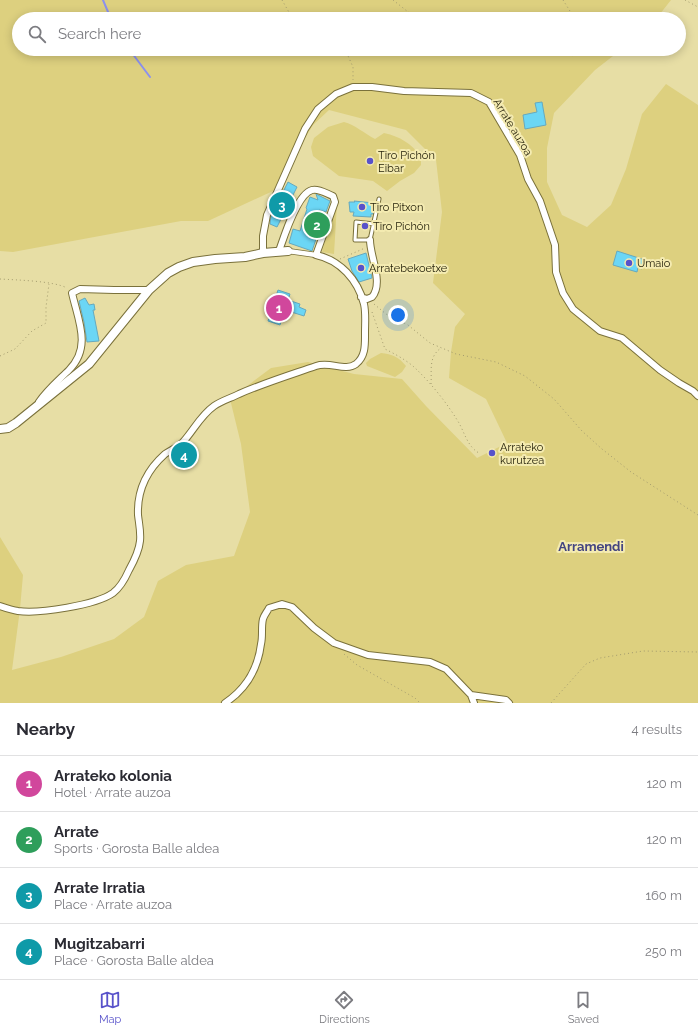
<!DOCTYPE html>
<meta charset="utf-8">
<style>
:root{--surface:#fff;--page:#f7f7f7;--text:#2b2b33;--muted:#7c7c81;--line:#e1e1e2;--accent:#5852ca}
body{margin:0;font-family:Raleway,sans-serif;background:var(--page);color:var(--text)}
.you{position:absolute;left:398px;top:315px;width:14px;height:14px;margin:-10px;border:3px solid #fff;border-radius:50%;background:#1a73e8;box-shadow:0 0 0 6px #1a73e833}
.badge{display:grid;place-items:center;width:26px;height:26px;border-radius:50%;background:var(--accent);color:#fff;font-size:13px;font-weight:700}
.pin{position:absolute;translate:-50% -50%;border:2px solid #fff;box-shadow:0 1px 4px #0006}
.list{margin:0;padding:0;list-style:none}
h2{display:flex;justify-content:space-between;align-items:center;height:52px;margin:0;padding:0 16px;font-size:17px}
h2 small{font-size:13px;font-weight:400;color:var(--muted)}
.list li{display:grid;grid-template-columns:26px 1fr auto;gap:12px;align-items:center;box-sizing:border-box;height:56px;padding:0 16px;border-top:1px solid var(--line)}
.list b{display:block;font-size:15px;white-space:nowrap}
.list p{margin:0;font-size:13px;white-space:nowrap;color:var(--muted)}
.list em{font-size:13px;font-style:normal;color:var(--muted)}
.icon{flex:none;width:22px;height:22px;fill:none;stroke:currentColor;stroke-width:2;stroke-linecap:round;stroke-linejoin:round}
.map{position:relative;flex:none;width:698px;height:703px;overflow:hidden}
.search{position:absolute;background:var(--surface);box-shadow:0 2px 10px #0003;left:12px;right:12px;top:12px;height:44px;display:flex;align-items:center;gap:10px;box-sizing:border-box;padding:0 14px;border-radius:22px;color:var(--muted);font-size:15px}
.sheet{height:276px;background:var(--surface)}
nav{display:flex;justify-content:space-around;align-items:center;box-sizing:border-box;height:56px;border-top:1px solid var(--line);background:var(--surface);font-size:11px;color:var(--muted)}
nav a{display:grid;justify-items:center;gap:2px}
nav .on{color:var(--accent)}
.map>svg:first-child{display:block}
</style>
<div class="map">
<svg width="698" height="703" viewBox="0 0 698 703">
<rect width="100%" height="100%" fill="#e7dea5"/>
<!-- green -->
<path fill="#ddd07f" d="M0,0H671L656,19H19V49H622L595,70L554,113L547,148V182L562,215L587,227L611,205L626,169L642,114L666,84L698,105V703H0V537L23,575L20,609L12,670L61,657L114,639L144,617L158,581L186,565L234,556L250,512L241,444L230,399L271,368L308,362L354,374L402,379L426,406L477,458L507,443L486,399L449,378L451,352L455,327L465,314L433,283L442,212L436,160L406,130L329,110L313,125L273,191L208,221H181L13,252L0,251Z
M344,122C355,125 364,133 375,139L384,133C401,137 410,143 421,156V165L414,173L400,181L387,191L373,181L339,176L313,156L311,147L314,138L328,127Z
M335,204H337L334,254L322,252Z
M319,210L326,212L316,239L309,237Z
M381,353C392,354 399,357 406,366L402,372L395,377L367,366L366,363L370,359Z"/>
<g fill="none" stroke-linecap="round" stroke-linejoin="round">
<!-- stream -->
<path stroke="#8c91ed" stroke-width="2" d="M103,0L111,19
M129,49L150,77"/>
</g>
<!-- building -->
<path fill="#6bd6f5" stroke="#66a9be" d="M542,102L546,125L525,129L523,115L537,112L535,103Z
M288,182L297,187L277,227L270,224L271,216Z
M316,194L330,201L326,212L319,210L309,237L316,239L312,251L289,243L293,229L300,231L307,209L306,208L310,197L318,200Z
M354,201L374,203L373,214H371V217L353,216L354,212H350L349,202H355Z
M617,251L645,260L642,269L638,267L637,272L613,265Z
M366,253L372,278L359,282L352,271L348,259Z
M278,290L290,294L288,300L300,304L299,307L306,310L304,316L285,310L280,325L268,321Z
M85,298L89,305L94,304L95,310H93L99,341L87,342L84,322L79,301Z
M190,444L196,458L178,465L173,454Z"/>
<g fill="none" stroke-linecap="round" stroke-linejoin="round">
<!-- service casing -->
<g stroke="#7a713b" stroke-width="5">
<path id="service" d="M374,224L356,222L355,240H370L379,199"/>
</g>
<!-- pedestrian casing -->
<g stroke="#7a713b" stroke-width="6">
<path id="pedestrian" d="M288,251L316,255"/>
</g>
<!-- minor casing -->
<g stroke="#7a713b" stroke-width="8">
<path id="minor" d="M263,253V236L267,215L305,129L318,109L336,94L353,87H372L404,91L471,93L489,102L520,155L528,179L540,201L555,245L556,272L563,293L573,309L600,331L622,338L660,370L679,383L693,391L698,396
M361,297L367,299L372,297C384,283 370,257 370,240
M39,402C47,390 59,380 69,370C92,347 78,320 72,293L80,289L114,290H149
M0,606C6,608 12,610 18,611C39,614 96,605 113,593C121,587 125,579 129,570C134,561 139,551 140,541C141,532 139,524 138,515C137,491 147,470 165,454C171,450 178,447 183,442C194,430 200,416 214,406C221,401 231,398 239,394C264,383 290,375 316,366C330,361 345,372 356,364C366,356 365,344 365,332C365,323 366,313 364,304C358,280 340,260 316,255L335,202L333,196C327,194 319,188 312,190C297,194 284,237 279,251
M471,695L506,700L509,703
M225,703C246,689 258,668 261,644C263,636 261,627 263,619C264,615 267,612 269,608L282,604L292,607L314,628L334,643L368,655L430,662L446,669L471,695L474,703"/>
</g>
<!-- tertiary casing -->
<g stroke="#7a713b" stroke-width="10">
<path id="tertiary" d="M0,429L8,428L16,423L89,364L149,290L168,273L179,267L193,262L215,259L245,257L263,253L288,251"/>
</g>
<!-- path -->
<path stroke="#a39b6e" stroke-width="1" stroke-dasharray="1 3" stroke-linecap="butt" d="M282,0L290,14L299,19
M393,0L417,19
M563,0L575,19
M685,0L698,7
M345,49L353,67V80
M561,49L573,56L583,52V49
M340,259L365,248
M0,279C17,280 54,281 67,288
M374,304L386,314L408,325L430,343L456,354L496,362L525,376L554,399L582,431L602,449L631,472L698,515
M372,312L385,349C395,354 406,360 414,367C431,383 447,403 459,423C465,434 468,447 479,453
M0,356L15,349L32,331L46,323V307L49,284
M431,384C432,371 428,357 441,348
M344,654L357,665L415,698L420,703
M551,703L586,664L600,658L643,651L698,652"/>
<!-- service -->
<use href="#service" stroke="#fff" stroke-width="3"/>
<!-- pedestrian -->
<use href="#pedestrian" stroke="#fff" stroke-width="4.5"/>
<!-- minor -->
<use href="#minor" stroke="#fff" stroke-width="6"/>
<!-- tertiary -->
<use href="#tertiary" stroke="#fff" stroke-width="8"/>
</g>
<!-- markers -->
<g fill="#5852ca" stroke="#f4ebb1" stroke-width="1.5">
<circle cx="370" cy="161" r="4"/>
<circle cx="362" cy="207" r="4"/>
<circle cx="365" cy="226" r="4"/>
<circle cx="629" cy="263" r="4"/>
<circle cx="361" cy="268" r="4"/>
<circle cx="492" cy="453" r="4"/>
</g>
<g text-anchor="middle" stroke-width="4" stroke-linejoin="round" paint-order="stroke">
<!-- street labels -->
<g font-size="11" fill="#221e08" stroke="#f4ebb1">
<text transform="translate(513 127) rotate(59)" y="4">Arrate auzoa</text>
</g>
<!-- poi labels -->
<g font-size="11" fill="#221e08" stroke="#f4ebb1" text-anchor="start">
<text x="378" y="159">Tiro Pichón<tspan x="378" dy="13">Eibar</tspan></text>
<text x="370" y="211">Tiro Pitxon</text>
<text x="373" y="230">Tiro Pichón</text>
<text x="637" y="267">Umaio</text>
<text x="369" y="272">Arratebekoetxe</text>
<text x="500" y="451">Arrateko<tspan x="500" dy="13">kurutzea</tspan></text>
</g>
<!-- quarter labels -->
<g font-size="13" font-weight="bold" fill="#434481" stroke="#f4ebb1">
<text x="591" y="551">Arramendi</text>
</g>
</g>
</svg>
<div class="you"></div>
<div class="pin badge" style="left:279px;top:308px;background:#d1479c">1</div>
<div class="pin badge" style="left:317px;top:225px;background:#2e9e5b">2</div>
<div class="pin badge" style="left:282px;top:205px;background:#0f9aa8">3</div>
<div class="pin badge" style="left:184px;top:455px;background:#0f9aa8">4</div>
<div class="search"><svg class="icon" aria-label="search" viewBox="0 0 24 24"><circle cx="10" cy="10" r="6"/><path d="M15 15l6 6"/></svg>Search here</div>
</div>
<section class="sheet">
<h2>Nearby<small>4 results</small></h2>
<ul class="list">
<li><span class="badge" style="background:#d1479c">1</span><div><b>Arrateko kolonia</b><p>Hotel · Arrate auzoa</p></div><em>120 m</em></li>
<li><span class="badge" style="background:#2e9e5b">2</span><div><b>Arrate</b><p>Sports · Gorosta Balle aldea</p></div><em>120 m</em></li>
<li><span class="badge" style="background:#0f9aa8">3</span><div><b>Arrate Irratia</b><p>Place · Arrate auzoa</p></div><em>160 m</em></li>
<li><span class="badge" style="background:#0f9aa8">4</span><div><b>Mugitzabarri</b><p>Place · Gorosta Balle aldea</p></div><em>250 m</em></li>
</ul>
</section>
<nav>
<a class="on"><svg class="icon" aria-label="map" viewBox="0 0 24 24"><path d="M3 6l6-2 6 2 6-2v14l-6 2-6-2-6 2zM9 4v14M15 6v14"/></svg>Map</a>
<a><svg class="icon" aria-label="directions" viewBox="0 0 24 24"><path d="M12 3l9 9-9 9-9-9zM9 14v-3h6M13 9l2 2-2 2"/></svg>Directions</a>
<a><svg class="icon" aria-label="saved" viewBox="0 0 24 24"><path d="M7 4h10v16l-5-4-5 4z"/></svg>Saved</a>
</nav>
